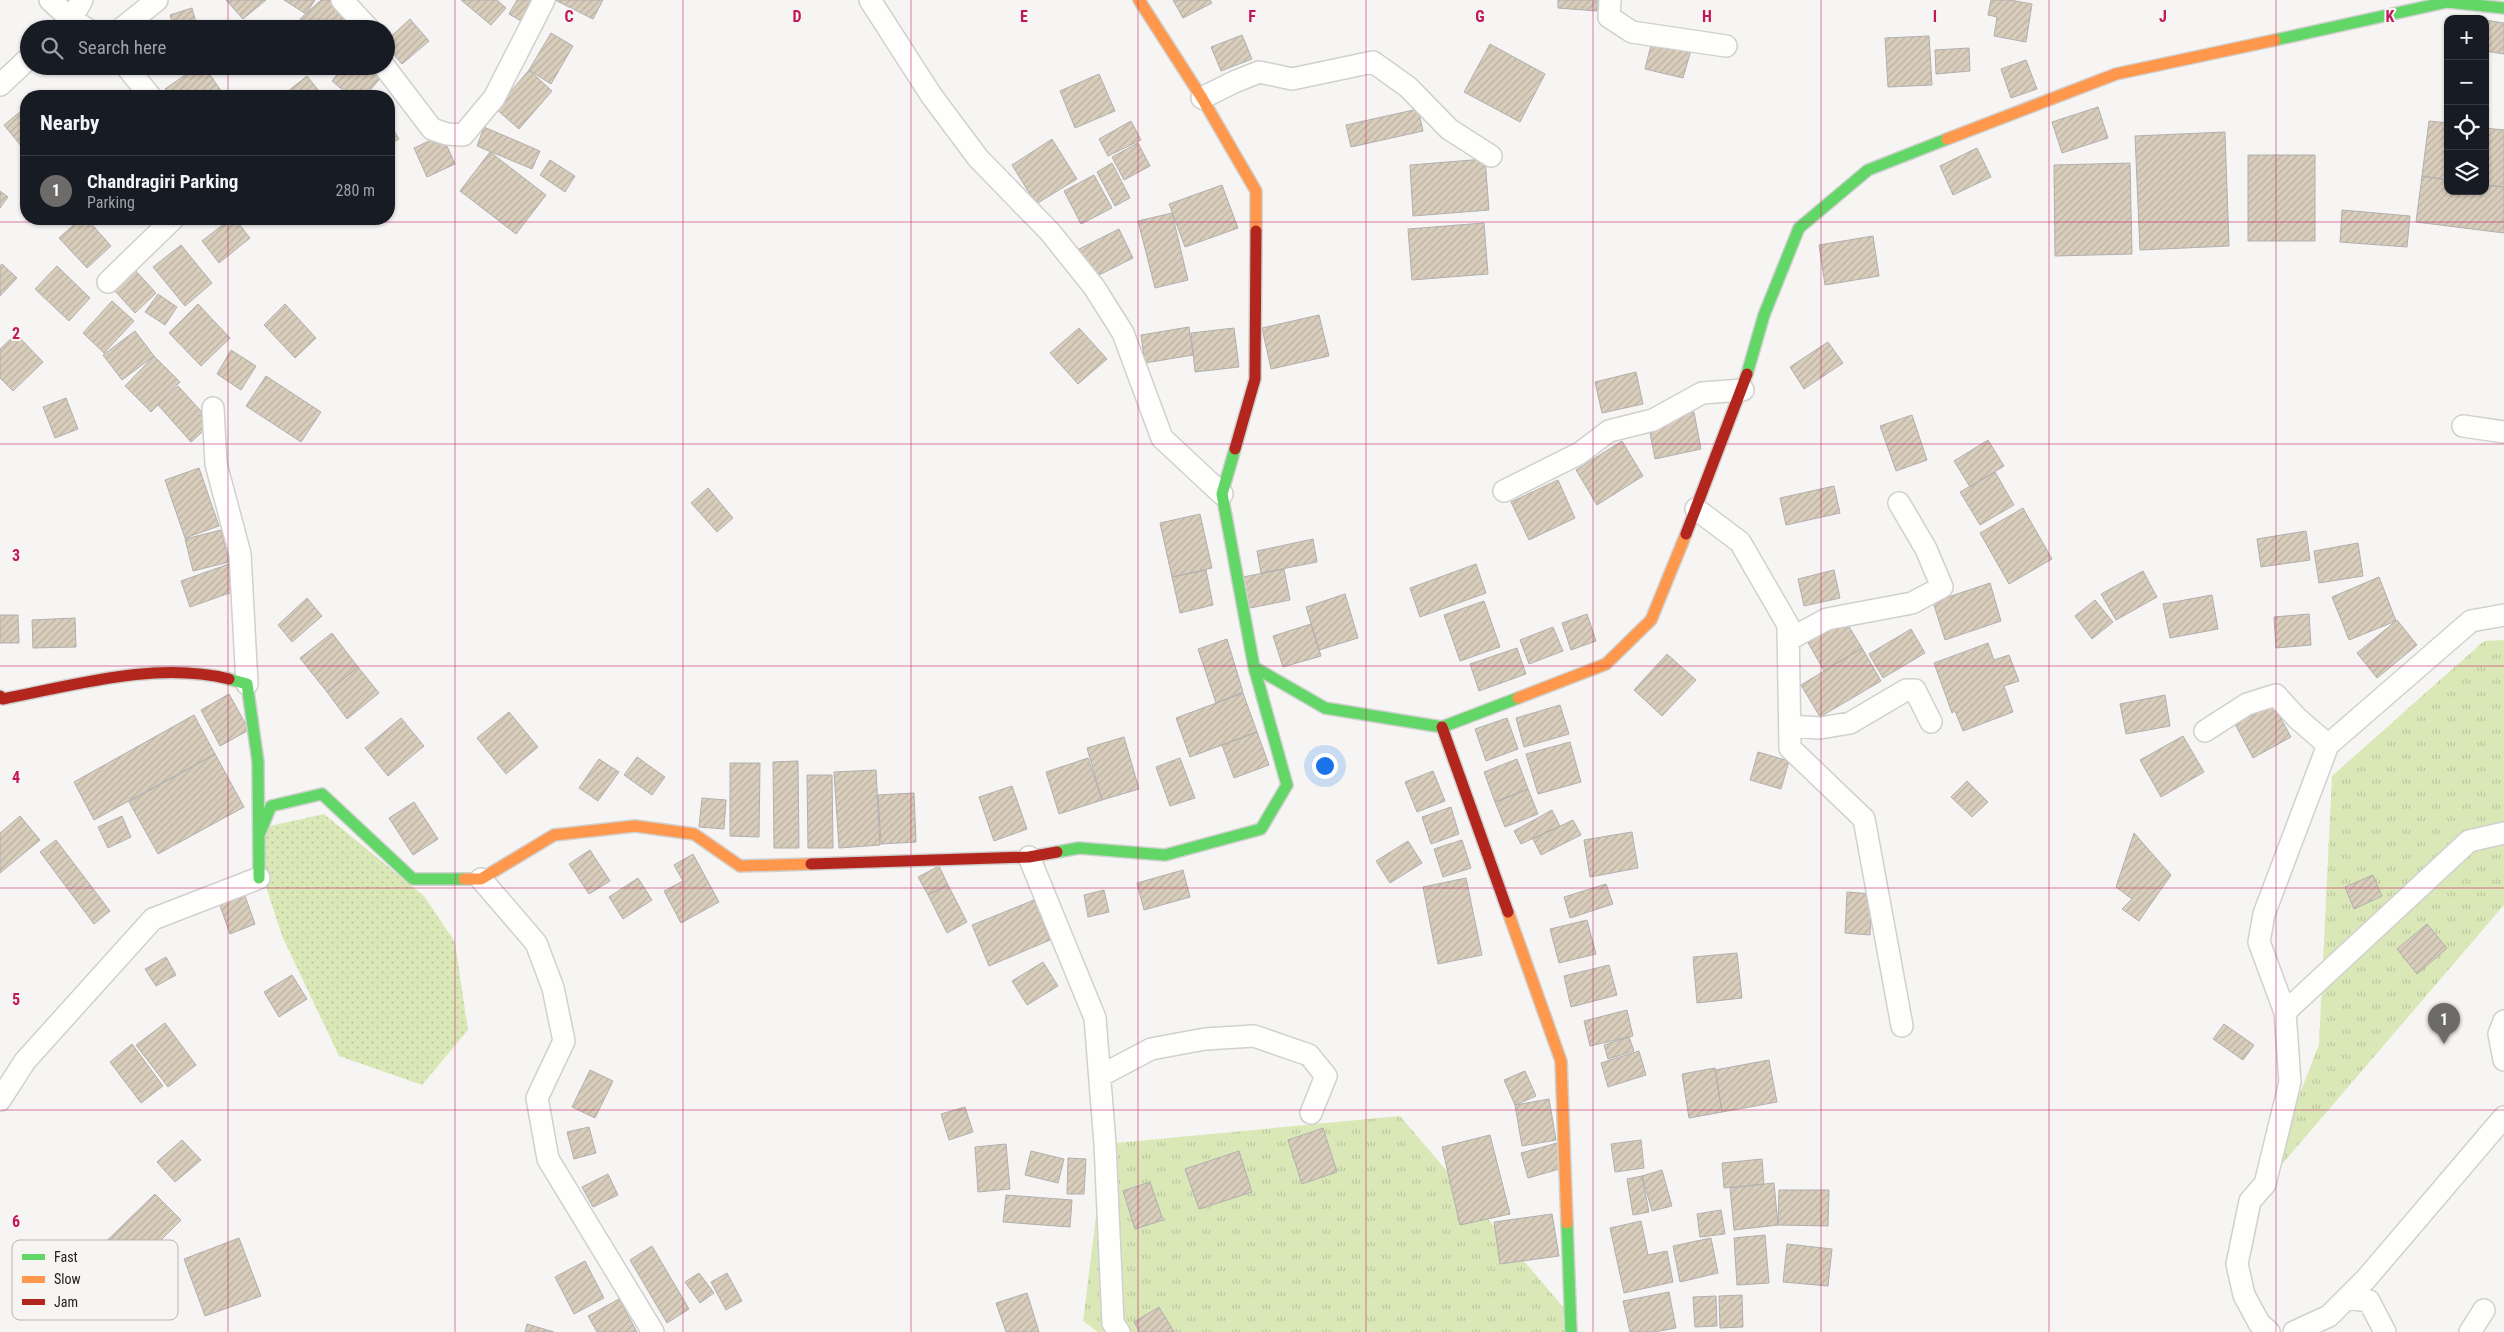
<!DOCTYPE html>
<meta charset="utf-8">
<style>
:root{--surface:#171b24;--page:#20242c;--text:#f1f3f6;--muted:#9ea1a6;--line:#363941;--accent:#6c6b6a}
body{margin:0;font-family:"Roboto Condensed",sans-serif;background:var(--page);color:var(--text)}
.controls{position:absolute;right:15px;top:15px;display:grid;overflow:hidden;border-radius:10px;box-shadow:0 1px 4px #0004}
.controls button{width:45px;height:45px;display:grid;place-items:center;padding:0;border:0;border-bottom:1px solid var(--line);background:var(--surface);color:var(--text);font:25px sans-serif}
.you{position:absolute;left:1324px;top:765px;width:18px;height:18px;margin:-12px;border:4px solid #fff;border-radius:50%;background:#1a73e8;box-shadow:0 0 0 8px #1a73e833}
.badge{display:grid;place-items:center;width:32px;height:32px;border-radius:50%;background:var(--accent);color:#fff;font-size:16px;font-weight:700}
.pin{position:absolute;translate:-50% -41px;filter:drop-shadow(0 1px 2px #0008)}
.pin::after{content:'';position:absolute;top:26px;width:18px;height:15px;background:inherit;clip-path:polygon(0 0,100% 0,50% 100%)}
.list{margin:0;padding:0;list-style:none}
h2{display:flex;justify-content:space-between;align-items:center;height:65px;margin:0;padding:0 20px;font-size:21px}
h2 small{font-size:16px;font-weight:400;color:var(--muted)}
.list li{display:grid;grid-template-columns:32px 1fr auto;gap:15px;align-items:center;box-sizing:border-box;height:70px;padding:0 20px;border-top:1px solid var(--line)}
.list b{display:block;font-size:19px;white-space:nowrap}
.list p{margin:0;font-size:16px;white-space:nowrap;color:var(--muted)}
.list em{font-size:16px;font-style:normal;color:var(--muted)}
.icon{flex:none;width:28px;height:28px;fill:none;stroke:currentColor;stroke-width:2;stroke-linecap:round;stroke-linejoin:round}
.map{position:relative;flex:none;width:2504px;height:1332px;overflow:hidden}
.search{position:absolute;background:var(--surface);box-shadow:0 1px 4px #0004;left:20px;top:20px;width:375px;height:55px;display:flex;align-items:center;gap:12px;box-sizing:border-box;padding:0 18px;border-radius:28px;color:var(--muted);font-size:19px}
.panel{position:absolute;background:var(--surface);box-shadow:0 1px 4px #0004;left:20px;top:90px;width:375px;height:135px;border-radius:20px}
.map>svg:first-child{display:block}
</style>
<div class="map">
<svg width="2504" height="1332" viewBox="0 0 2504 1332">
<defs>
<pattern id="grass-tufts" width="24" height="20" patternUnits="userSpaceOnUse" patternTransform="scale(1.25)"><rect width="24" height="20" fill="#dae8b8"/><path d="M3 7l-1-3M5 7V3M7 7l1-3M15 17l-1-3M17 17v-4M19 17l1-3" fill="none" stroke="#bbc79e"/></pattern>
<pattern id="park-dots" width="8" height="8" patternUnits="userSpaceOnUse" patternTransform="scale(1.25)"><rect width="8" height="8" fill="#dae8b8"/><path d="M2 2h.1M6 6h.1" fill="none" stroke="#bbc79e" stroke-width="1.8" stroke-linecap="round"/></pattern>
<pattern id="building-hatch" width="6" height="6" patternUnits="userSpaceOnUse" patternTransform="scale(1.25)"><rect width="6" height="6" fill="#d9cdbc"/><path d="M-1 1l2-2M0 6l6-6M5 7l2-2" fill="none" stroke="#bab0a1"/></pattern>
</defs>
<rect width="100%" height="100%" fill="#f6f5f3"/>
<!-- grass -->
<path fill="url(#grass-tufts)" d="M2504,640V905L2265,1184L2319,1044L2332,776L2484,641Z
M1400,1116L1570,1315L1573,1332H1098L1083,1321L1105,1144Z"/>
<!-- park -->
<path fill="url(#park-dots)" d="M324,814L424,896L455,942L468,1030L422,1085L339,1056L282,936L254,850L270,826Z"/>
<!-- building -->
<path fill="url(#building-hatch)" stroke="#b1b0af" d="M226,0H266L243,19Z
M284,0H315L306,14Z
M321,0H330L356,29H309L300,19Z
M461,0H497L506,8L491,25Z
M517,0H534L523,22L509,14Z
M555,0H603L593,19Z
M1173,0H1210L1212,3L1183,18Z
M1558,0H1597V11L1558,8Z
M1991,0H2010L2032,4L2026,42L1994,36L1997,17L1988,15Z
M192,8L198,29H174L170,15Z
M410,19L429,41L402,64L386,46V41Z
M2485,20L2504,23V54L2485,51Z
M156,23L160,29H148Z
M551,33L573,46L551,84L529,70Z
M1242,35L1252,59L1221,71L1211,47Z
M1929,36L1932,85L1888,87L1885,38Z
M1652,41L1691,50L1683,78L1645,69Z
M1490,44L1545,74L1520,122L1464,92Z
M1969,48L1970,71L1936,74L1935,50Z
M2026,60L2037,89L2011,98L2001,69Z
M198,66H204L224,95L171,96L165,89Z
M344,66H374L384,74L365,96H350L332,81Z
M529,70L552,91L519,129L496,109Z
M1099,74L1115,111L1075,128L1060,91Z
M307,76L323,96H292L288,91Z
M288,91L291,96H279Z
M26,107V152L4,125Z
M2098,107L2108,138L2062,153L2052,122Z
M1418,109L1423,131L1351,147L1346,125Z
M1131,121L1141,140L1108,156L1099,139Z
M2429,121L2448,123V180L2422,176Z
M389,122L399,139L389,145Z
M484,127L540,151L532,169L477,146Z
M2485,128L2504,130V187L2485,185Z
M2225,132L2229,246L2140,250L2135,136Z
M442,135L455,164L427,177L414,148Z
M1052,139L1077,179L1036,204L1012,165Z
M1138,143L1150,166L1124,180L1112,157Z
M1977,148L1991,177L1953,195L1940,166Z
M490,152L546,195L516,234L460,191Z
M2248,155H2315V241H2248Z
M1485,159L1489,210L1413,216L1410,165Z
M550,160L575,176L565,192L540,175Z
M1112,163L1130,198L1115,206L1097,172Z
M2130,163L2132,254L2055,256L2054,165Z
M1094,175L1112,208L1081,224L1064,191Z
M2422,176L2448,180V191H2485V185L2504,187V233L2416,222Z
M1222,185L1238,228L1185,247L1169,204Z
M0,191L8,197L0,208Z
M2342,210L2410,216L2407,247L2340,242Z
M1172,213L1188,280L1155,288L1138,221Z
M67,219H79L73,225Z
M80,219H87L111,246L87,268L59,238Z
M230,219H235L250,238L219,263L202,241Z
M1484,223L1488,274L1412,280L1408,229Z
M1119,229L1133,258L1093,278L1079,249Z
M1873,236L1879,276L1825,285L1819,245Z
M181,245L212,283L185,306L153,267Z
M2,264L17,278L0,296V266Z
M57,266L90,298L69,321L35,289Z
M135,270L156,293L135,313L114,290Z
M158,294L177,307L165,325L145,312Z
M112,301L134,321L104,353L83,333Z
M198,304L230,338L201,366L169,333Z
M285,304L316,338L295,358L264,325Z
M1319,315L1329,356L1271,369L1262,328Z
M1189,327L1193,355L1145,363L1141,335Z
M1079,328L1107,359L1078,384L1050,353Z
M1234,328L1239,367L1195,372L1191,333Z
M135,331L154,356L122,380L103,355Z
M16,334L43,362L13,391L0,378V349Z
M1828,342L1843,363L1804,389L1790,367Z
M231,350L256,366L241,390L217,374Z
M154,356L180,382L151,412L125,386Z
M1636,372L1643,404L1602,413L1595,382Z
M266,376L321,412L301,442L246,406Z
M178,386L212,423L191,442L158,405Z
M66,398L78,429L55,438L43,407Z
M1694,412L1701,449L1655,459L1648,422Z
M1912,415L1927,460L1896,471L1880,426Z
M1988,440L2004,466L1970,487L1954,461Z
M1622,441L1643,476L1597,505L1576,470Z
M199,468L219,526L185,538L165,480Z
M1995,472L2014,505L1980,525L1960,492Z
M1558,480L1575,518L1529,540L1511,502Z
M1834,486L1840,513L1786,525L1780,498Z
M708,488L733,518L717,532L691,503Z
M2023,508L2052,559L2009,584L1980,533Z
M1200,514L1212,568L1172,577L1160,523Z
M221,530L229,562L193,571L185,539Z
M2306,531L2310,560L2261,567L2257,539Z
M1313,539L1317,562L1261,573L1257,551Z
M2358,543L2363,576L2319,583L2314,551Z
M229,564L238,590L190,607L181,581Z
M1476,564L1486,593L1420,617L1410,588Z
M1284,569L1290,600L1250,608L1243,577Z
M1206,570L1213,605L1180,613L1172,577Z
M1834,570L1840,598L1804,606L1798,579Z
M2143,571L2157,597L2116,620L2101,594Z
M2379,577L2396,621L2349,640L2332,597Z
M1990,583L2001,621L1945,640L1933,602Z
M1345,594L1358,638L1319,650L1306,607Z
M2212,595L2218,629L2170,638L2163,604Z
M307,598L322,616L292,642L278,625Z
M2095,600L2113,622L2092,639L2075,616Z
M1484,601L1500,647L1460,661L1444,615Z
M1587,614L1596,641L1571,650L1562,623Z
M2309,614L2311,645L2276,648L2274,617Z
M0,615H18L19,643H0Z
M1843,617L1862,648L1824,671L1806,639Z
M75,618L76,647L33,648L32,620Z
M2397,620L2417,645L2377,678L2357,653Z
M1311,624L1321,656L1283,667L1273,636Z
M1553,627L1563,651L1529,664L1520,640Z
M1911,629L1925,653L1883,678L1869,654Z
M332,633L358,667L327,692L300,658Z
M1227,639L1243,692L1216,703L1198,649Z
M1988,643L1994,660L2009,655L2019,681L2004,686L2013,712L1963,731L1955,711L1952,713L1934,663Z
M1517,648L1526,674L1479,691L1470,664Z
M1862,648L1881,681L1820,717L1801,685Z
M1667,654L1696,680L1662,716L1634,690Z
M358,667L379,693L347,719L327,692Z
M1243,693L1257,732L1190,757L1176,718Z
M229,694L249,730L220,746L201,710Z
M2165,695L2170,726L2126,734L2120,704Z
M2273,704L2291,737L2253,758L2235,724Z
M1560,705L1569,734L1524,747L1516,718Z
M509,712L538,747L506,774L477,738Z
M194,715L215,754L94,820L74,782Z
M401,718L424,746L388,776L365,748Z
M1507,718L1518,749L1486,761L1475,729Z
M1257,732L1269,765L1234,778L1222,745Z
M2183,736L2204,772L2161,797L2140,760Z
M1124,737L1139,789L1102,800L1087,748Z
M1570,742L1581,782L1538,794L1526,754Z
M1758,752L1789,761L1781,789L1750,780Z
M215,754L244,807L158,854L129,802Z
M637,757L665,777L652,795L624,775Z
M1088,758L1102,800L1059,814L1046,772Z
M1180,758L1195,798L1170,806L1156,767Z
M599,759L619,772L598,801L579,788Z
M1517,759L1528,789L1495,802L1484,772Z
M798,761L799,848H774L773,762Z
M730,763H760L759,837L730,836Z
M876,770L880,845L839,848L834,772Z
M1433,771L1445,801L1417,812L1405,782Z
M807,775H832L833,848H808Z
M1967,781L1988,802L1972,817L1951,797Z
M1012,786L1027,829L994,841L979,797Z
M1528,789L1538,814L1505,827L1495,802Z
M914,793L916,842L881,844L878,795Z
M702,798L726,800L724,829L699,827Z
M414,802L438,839L413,855L389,818Z
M1451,807L1459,834L1431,844L1422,817Z
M1552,810L1560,826L1521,844L1514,831Z
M20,816L40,840L0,873V833Z
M122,816L131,837L108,848L98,827Z
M1573,820L1581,835L1541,855L1533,839Z
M1632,832L1638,868L1590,877L1584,840Z
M2134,833L2171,875L2139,921L2122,909L2132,899L2116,887Z
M56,840L110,911L94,924L40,852Z
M1462,840L1471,868L1443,877L1434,849Z
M1408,841L1422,863L1390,883L1376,861Z
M590,850L610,881L589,894L569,864Z
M693,854L719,902L681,923L664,891L683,881L674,865Z
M939,866L948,885L928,895L918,877Z
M1183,870L1190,897L1144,910L1137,883Z
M2373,875L2382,896L2354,909L2345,887Z
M638,878L652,900L623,919L609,897Z
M1466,878L1482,955L1438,964L1423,887Z
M1606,884L1613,904L1570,918L1564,897Z
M948,885L967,922L947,933L928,895Z
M1104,890L1109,912L1088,917L1084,895Z
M1847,892L1872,894L1870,935L1845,933Z
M244,893L255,924L230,934L219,903Z
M1034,900L1050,940L989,966L972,925Z
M1587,920L1596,954L1559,963L1550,929Z
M2427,924L2447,948L2417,974L2397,949Z
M1737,953L1742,998L1697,1003L1693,957Z
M166,957L176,975L156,986L145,969Z
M1043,962L1058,986L1027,1005L1012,981Z
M1609,965L1617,995L1571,1007L1564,976Z
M292,975L307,999L279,1017L264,992Z
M1627,1010L1633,1036L1590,1046L1584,1021Z
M165,1023L196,1065L168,1087L136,1045Z
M2224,1024L2254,1045L2243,1060L2213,1039Z
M1629,1037L1634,1051L1608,1059L1604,1045Z
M132,1044L163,1086L141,1103L110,1062Z
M1639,1051L1646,1075L1608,1087L1601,1063Z
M1769,1060L1777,1102L1722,1112L1715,1070Z
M1715,1068L1722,1112L1689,1118L1682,1074Z
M590,1070L613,1081L595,1118L572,1107Z
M1525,1071L1536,1096L1515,1105L1504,1080Z
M1549,1099L1556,1140L1522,1146L1515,1105Z
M965,1107L973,1132L949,1140L941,1114Z
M589,1127L596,1153L574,1159L567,1132Z
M1323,1128L1337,1172L1302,1184L1288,1140Z
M1490,1135L1510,1214L1460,1225L1442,1147Z
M182,1140L201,1160L175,1182L157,1162Z
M1641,1140L1644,1168L1615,1172L1611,1144Z
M1557,1143L1563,1168L1528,1178L1521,1153Z
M1006,1144L1010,1189L978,1192L975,1147Z
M1031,1151L1064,1159L1058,1183L1025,1175Z
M1239,1151L1252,1192L1199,1209L1185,1169Z
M1068,1158L1086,1159L1084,1194H1067Z
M1762,1159L1764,1184L1724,1188L1722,1163Z
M1662,1170L1672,1206L1652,1211L1642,1176Z
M608,1174L618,1195L593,1207L582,1187Z
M1642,1176L1649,1212L1633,1215L1627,1179Z
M1150,1182L1163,1220L1135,1229L1123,1191Z
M1774,1183L1778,1225L1734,1230L1730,1188Z
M1779,1190H1829L1828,1226L1778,1225Z
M155,1194L181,1220L113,1288L86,1261Z
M1006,1195L1072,1200L1070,1227L1003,1222Z
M1721,1210L1725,1234L1700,1237L1697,1214Z
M1552,1214L1559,1256L1500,1264L1494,1222Z
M1641,1221L1648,1255L1667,1251L1673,1282L1624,1293L1610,1228Z
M1765,1235L1769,1283L1737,1285L1734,1238Z
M239,1238L261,1296L205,1316L184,1259Z
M1711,1238L1718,1273L1680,1282L1673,1246Z
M1787,1244L1832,1249L1828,1286L1783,1282Z
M652,1246L689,1309L667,1323L630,1260Z
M585,1261L604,1298L574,1314L555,1277Z
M699,1273L714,1293L700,1303L685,1282Z
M727,1273L742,1301L726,1310L711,1282Z
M1669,1292L1676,1328L1654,1332H1630L1623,1301Z
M1027,1293L1039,1332H1006L996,1303Z
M1742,1295L1743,1327L1720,1328L1719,1296Z
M1716,1296L1717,1326L1695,1327L1693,1297Z
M619,1299L637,1332H597L588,1316Z
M1159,1307L1174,1332H1140L1134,1322Z
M527,1324L554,1332H525Z"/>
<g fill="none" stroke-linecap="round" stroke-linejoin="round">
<!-- street casing -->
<g stroke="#d0d0ce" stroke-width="24">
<path id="street" d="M50,0L71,19L87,29
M342,0L369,29
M870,0L931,95L978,158L1050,232L1094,287L1123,333L1162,438L1222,494
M1610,0L1609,17L1632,32L1726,46
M62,28L71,19L82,0
M121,29L157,0
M126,66L150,96
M384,66L432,129L447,134L463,135L494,98L544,0
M0,85L29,58
M1202,98L1234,82L1259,72L1292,79L1373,62L1408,87L1449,129L1491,156
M108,282L173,219
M213,408L216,464L240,554L247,684
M2463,426L2504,432
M1504,491L1580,453L1609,431L1653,420L1702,393L1743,390
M1696,509L1740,542L1788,625L1790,748L1864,819L1902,1026
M2504,615L2471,621L2328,745L2264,914L2259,942L2285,1012L2469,841L2504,833
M1788,640L1827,619L1912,603L1942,587L1926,549L1899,503
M1790,726L1820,728L1850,723L1906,690H1915L1931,722
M2205,731L2247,704L2276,695L2297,718L2328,745
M1029,857L1095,1018L1105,1144L1113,1323L1119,1332
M481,879L536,943L553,988L564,1041L537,1098L548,1159L653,1332
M2504,1021L2499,1034L2504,1060
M1100,1076L1151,1049L1205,1039L1254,1036L1309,1055L1326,1076L1311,1113
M0,1100L25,1061L153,919L259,878
M2347,1298L2369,1301L2385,1332
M2269,1332L2259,1323L2244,1295L2237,1264L2250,1201L2265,1184L2290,1082L2285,1012
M2294,1332L2329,1316L2366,1279L2504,1117
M2470,1332L2484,1310"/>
</g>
<!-- fast casing -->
<g stroke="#d0d0ce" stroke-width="14">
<path id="fast" d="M2275,40L2447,2L2504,8
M1747,374L1764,315L1799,228L1868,170L1947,139
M1235,449L1222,494L1254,667L1325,708L1442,727L1518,698
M229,679L247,684L258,762L259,878V835L271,806L322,794L413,879H464
M1057,852L1079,848L1165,855L1261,829L1287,785L1254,667
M1567,1223L1571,1332"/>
</g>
<!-- slow casing -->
<g stroke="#d0d0ce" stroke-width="14">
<path id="slow" d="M1139,0L1202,98L1256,191V231
M1947,139L2116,74L2275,40
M1518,698L1606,664L1651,620L1686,534
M464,879H481L554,835L635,826L694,834L740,866L811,864
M1508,912L1561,1061L1567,1223"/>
</g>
<!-- jam casing -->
<g stroke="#d0d0ce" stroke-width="14">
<path id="jam" d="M1235,449L1255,379L1256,231
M1686,534L1747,374
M0,696L3,699C76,685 155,661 229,679
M1442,727L1508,912
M811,864L1029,857L1057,852"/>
</g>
<!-- street -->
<use href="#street" stroke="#fefefd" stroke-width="21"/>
<!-- fast -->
<use href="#fast" stroke="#63d668" stroke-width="11"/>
<!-- slow -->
<use href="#slow" stroke="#ff974d" stroke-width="11"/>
<!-- jam -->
<use href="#jam" stroke="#b3261e" stroke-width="11"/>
</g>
<!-- grid -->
<path fill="none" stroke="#c2185b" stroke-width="1" stroke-opacity="0.55" d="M228,0V29M455,0V1332M683,0V1332M911,0V1332M1138,0V1332M1366,0V1332M1593,0V1332M1821,0V1332M2049,0V1332M2276,0V1332M228,66V96M228,219V1332M0,222H2504M0,444H2504M0,666H2504M0,888H2504M0,1110H2504"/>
<!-- legend -->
<rect x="12" y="1240" width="166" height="80" rx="8" fill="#f7f5f2" stroke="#b7b5b3" stroke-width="1"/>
<rect x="22" y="1254" width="23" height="6" fill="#63d668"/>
<rect x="22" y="1276" width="23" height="7" fill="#ff974d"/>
<rect x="22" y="1299" width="23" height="6" fill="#b3261e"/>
<g font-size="14" fill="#222120">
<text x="54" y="1262">Fast</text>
<text x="54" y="1284">Slow</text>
<text x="54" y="1307">Jam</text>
</g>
<g font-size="16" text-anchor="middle" font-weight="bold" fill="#c2185b" stroke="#f7f5f2" stroke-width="4" stroke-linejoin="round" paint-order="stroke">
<text x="569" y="22">C</text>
<text x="797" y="22">D</text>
<text x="1024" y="22">E</text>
<text x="1252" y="22">F</text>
<text x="1480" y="22">G</text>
<text x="1707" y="22">H</text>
<text x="1935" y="22">I</text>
<text x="2163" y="22">J</text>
<text x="2390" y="22">K</text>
<text x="16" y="339">2</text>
<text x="16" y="561">3</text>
<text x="16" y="783">4</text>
<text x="16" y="1005">5</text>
<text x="16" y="1227">6</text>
</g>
</svg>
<div class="controls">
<button>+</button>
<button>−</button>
<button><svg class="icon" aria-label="locate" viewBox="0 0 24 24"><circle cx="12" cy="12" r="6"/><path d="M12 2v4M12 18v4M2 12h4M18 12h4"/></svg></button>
<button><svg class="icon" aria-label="layers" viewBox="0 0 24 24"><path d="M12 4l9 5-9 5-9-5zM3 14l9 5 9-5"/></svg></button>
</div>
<div class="you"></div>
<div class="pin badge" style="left:2444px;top:1044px">1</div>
<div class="search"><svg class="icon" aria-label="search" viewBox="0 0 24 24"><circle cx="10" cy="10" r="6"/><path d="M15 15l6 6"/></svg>Search here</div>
<section class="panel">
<h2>Nearby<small></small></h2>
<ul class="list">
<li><span class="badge">1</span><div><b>Chandragiri Parking</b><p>Parking</p></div><em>280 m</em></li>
</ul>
</section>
</div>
